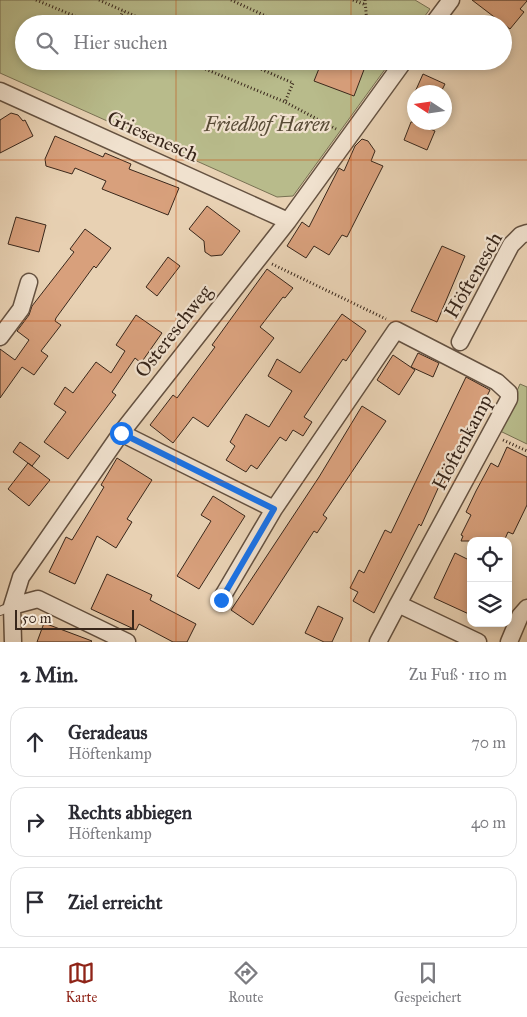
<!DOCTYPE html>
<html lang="de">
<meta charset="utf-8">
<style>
:root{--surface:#fff;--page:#f7f7f7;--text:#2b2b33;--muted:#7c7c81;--line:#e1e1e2;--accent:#8f2418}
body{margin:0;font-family:"IM FELL Great Primer",serif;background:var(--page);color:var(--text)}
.controls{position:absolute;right:15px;bottom:15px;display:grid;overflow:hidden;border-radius:10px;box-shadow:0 2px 8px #0003}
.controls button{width:45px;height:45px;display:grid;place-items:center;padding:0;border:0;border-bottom:1px solid var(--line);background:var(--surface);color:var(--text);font:25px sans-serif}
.compass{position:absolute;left:407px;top:85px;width:45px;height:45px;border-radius:50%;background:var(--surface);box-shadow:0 2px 8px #0003;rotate:282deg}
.scale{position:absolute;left:15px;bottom:12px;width:119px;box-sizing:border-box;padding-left:5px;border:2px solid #39271b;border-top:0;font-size:14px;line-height:18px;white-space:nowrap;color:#39271b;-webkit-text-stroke:4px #f0e1ce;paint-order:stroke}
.stop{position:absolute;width:15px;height:15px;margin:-11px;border:4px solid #1a73e8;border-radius:50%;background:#fff}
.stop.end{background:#1a73e8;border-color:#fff;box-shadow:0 1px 5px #0008}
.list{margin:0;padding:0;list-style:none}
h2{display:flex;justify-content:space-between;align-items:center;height:65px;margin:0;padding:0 20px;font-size:21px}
h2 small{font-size:16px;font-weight:400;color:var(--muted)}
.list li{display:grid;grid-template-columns:32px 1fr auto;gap:15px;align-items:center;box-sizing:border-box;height:70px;margin:0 10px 10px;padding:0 10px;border:1px solid var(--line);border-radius:15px}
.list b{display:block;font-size:19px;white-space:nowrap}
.list p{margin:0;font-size:16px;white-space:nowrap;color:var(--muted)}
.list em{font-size:16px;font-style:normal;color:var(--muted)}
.icon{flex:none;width:28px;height:28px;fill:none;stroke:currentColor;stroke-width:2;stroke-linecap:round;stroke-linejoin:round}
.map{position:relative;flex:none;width:527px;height:642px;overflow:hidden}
.search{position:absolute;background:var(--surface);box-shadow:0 2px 8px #0003;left:15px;right:15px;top:15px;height:55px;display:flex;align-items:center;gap:12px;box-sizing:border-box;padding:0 18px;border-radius:28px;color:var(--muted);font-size:19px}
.sheet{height:305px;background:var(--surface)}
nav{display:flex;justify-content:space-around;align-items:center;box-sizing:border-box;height:70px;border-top:1px solid var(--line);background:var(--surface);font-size:14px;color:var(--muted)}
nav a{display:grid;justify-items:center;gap:2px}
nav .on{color:var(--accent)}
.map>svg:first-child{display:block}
</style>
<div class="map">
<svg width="527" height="642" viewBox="0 0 527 642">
<rect width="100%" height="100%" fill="#e8d1b3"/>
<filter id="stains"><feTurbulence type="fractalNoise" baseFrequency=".004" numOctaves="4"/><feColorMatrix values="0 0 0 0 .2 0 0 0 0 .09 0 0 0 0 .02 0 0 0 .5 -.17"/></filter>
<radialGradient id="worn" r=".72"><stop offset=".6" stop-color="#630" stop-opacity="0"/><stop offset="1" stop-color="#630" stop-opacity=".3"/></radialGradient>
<!-- green -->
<path fill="#b8bb8b" stroke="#787153" d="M0,0H415L430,9L419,24H24V61H391L293,196L277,197L0,73Z
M520,384L527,387V444L500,431Z"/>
<!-- building -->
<path fill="#d8a07c" stroke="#39271b" d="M472,0H527V1L520,9L524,12L510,29Z
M322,61H349L365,67L354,96L314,81Z
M423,74L445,84L441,92H415Z
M11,113L18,115L23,121L25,120L33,136L0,153V120Z
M411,122H428L426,127L435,131L427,150L404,140Z
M55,136L103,157L105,153L131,164L129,169L179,188L168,215L102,189L106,181L75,168L72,174L46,166L45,159Z
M362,139L368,141L375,151L371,161L383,166L347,237L342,235L329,255L314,246L306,258L287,246L302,222L309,227L339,168L344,171L355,146Z
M207,206L240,231L222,255L211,256L205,252L204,241L189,229Z
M16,217L46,225L39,252L8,244Z
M85,229L111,248L96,268L94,266L56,318L55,321L61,325L41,351L48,356L34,375L22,367L0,398V349L15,360L29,340L17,331L29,315L32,306L74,252L70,249Z
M442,246L465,256L437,322L411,311Z
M168,257L180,266L157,296L146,287Z
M267,269L293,288L285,298L283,297L260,327L274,338L208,427L193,417L173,443L150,425L173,395L177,398L215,347L212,345Z
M342,314L366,331L346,361L343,359L304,417L312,422L303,436L293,430L286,441L280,437L257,469L251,465L246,472L226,460L235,446L230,442L246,414L269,427L292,391L268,376L277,359L300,373Z
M136,315L162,333L141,363L135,358L112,392L116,395L68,459L44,442L66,412L54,404L65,387L73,393L96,362L111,373L125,351L116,345Z
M418,353L439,363L433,377L411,367Z
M393,355L415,370L399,395L377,380Z
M466,377L490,390L443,485L440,484L421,526L419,524L374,613L353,601L358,592L350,588L359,570L364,573L385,530L391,533Z
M362,406L386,421L323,515L327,518L317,533L314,531L253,625L231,610L319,477Z
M20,442L40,456L32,466L13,452Z
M507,447L527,457V505L513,534L508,532L504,541H461L463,536L461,535L471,515L466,512L476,491L491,463L498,467Z
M117,458L152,480L127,519L132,522L116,548L97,536L75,584L49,572L66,537L72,540L104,487L101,485Z
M28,463L50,480L29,506L8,489Z
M213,496L245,516L199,589L177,576L211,521L201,515Z
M455,553L471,561V615L434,598Z
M107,574L152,595L150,600L196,624L187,642H173L139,624L136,630L91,609Z
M318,606L343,618L332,642H324L305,633Z
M44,623L92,641L91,642H37Z"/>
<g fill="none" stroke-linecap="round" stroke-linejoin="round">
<!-- lane casing -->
<g stroke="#655241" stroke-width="10">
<path id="lane" d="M0,611L12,606"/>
</g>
<!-- street casing -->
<g stroke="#655241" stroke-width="19">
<path id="street" d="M433,24L451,0
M0,91L288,221
M0,337L21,309L29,282
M460,342L511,245L521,235L527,233
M121,433L274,509L396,330L497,382L509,393V399L398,604L478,642
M221,599L274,509
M12,606L38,599L127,642
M13,642L12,606L21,577L121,433L288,221L404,61
M378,642L398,604
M509,642L520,616L527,608"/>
</g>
<!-- path -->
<path stroke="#39271b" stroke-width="3" stroke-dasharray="1 2.5" stroke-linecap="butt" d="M36,0L94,24
M99,0L153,24
M231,0L283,24
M353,0L366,5
M365,0L367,24
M117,24L123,11
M186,61L285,102
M242,61L293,83L285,102L336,129
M272,264L386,319
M503,440L527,451"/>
<!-- lane -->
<use href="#lane" stroke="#f0e1ce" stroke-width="8"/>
<!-- street -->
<use href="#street" stroke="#f0e1ce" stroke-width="16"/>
</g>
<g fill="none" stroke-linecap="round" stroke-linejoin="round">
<!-- route -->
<path stroke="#1a73e8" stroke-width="6" d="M121,433L274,509L221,600"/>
</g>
<!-- grid -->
<path fill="none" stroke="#c54f0f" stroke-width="1" stroke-opacity="0.55" d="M176,0V24M351,0V24M176,61V642M351,61V642M0,160H527M0,321H527M0,482H527"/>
<g text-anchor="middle" stroke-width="4.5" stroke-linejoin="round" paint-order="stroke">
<!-- park labels -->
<g font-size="20" font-style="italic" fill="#594c37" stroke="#f0e1ce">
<text x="267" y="131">Friedhof Haren</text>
</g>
<!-- street labels -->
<g font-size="20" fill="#39271b" stroke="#f0e1ce">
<text transform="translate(153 136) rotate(24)" y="7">Griesenesch</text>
<text transform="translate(473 275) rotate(-60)" y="7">Höftenesch</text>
<text transform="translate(173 331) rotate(-52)" y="7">Ostereschweg</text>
<text transform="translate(462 442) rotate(-62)" y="7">Höftenkamp</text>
</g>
</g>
<rect width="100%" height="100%" filter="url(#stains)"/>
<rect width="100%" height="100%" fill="url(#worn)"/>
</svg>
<div class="controls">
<button><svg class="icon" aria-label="locate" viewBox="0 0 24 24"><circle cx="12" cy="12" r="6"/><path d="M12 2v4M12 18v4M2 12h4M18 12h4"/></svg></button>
<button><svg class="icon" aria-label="layers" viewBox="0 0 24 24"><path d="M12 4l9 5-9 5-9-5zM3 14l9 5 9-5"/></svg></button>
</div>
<svg class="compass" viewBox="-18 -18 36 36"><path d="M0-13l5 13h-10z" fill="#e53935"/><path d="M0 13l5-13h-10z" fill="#7c7c81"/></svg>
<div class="scale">50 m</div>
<div class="stop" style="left:121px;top:433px"></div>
<div class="stop end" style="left:221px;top:600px"></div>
<div class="search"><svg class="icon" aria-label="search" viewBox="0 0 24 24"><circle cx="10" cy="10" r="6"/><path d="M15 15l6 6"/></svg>Hier suchen</div>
</div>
<section class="sheet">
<h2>2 Min.<small>Zu Fuß · 110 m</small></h2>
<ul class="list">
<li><svg class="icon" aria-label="ahead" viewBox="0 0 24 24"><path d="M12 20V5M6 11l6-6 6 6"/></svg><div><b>Geradeaus</b><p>Höftenkamp</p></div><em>70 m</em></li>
<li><svg class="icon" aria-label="right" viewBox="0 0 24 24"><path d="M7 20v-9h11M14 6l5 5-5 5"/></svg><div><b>Rechts abbiegen</b><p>Höftenkamp</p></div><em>40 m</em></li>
<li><svg class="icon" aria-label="arrive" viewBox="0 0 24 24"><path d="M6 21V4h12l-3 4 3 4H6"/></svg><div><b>Ziel erreicht</b></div></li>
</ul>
</section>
<nav>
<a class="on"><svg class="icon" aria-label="map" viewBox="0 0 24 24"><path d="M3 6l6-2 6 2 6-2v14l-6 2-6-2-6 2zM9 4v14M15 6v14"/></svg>Karte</a>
<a><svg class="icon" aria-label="directions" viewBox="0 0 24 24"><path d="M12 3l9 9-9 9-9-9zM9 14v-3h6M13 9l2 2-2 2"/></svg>Route</a>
<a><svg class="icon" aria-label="saved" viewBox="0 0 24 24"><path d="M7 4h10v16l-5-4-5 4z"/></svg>Gespeichert</a>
</nav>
